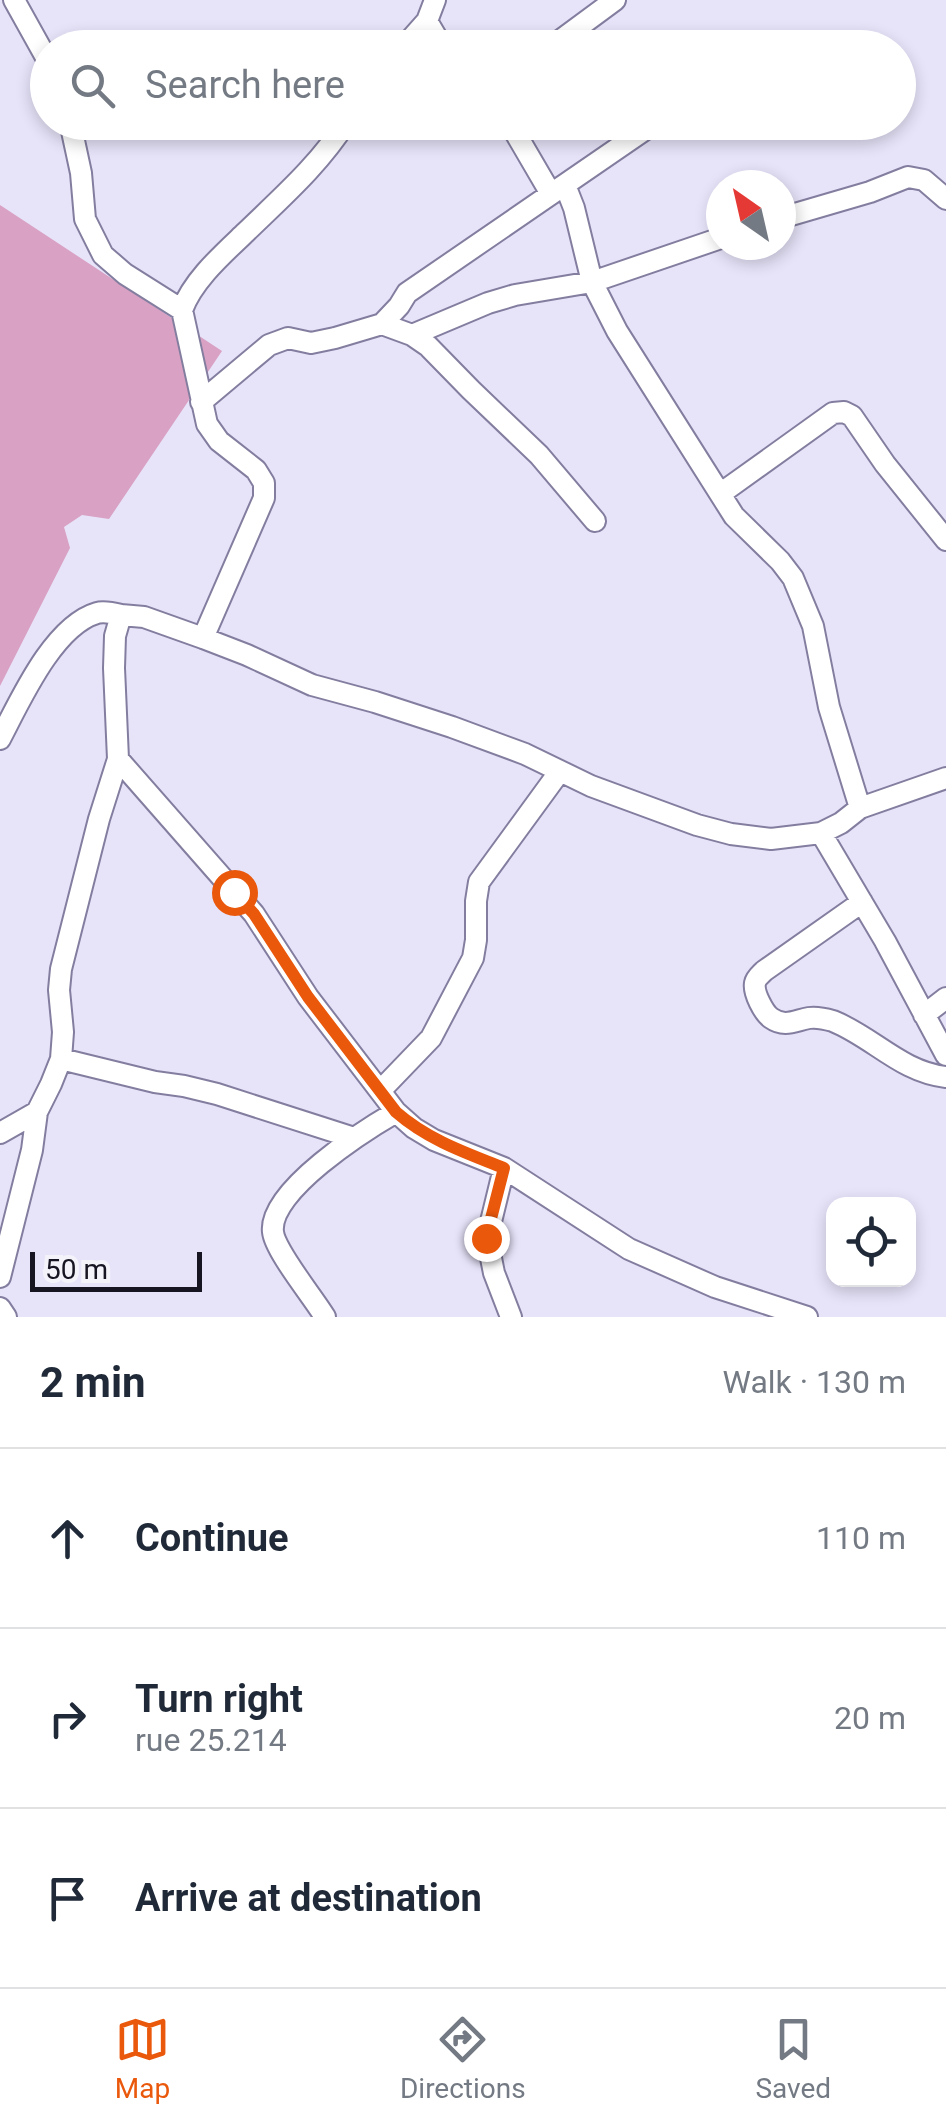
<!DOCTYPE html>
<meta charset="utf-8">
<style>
:root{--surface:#fff;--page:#f6f6f7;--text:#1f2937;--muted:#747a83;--line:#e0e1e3;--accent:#ea580c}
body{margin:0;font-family:Roboto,sans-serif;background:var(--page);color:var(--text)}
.controls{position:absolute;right:30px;bottom:30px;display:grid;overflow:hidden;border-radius:20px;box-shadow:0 5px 15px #0003}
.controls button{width:90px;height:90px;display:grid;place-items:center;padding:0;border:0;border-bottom:2px solid var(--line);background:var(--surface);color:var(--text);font:50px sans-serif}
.compass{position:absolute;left:706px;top:170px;width:90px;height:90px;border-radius:50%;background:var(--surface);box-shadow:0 5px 15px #0003;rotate:326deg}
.scale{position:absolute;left:30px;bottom:25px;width:172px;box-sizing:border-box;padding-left:10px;border:5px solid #171521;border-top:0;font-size:28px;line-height:35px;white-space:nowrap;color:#171521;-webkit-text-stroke:8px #f4f3fa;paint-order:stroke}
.stop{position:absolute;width:30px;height:30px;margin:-22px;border:8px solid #ea580c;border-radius:50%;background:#fff}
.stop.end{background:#ea580c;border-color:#fff;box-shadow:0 2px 10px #0008}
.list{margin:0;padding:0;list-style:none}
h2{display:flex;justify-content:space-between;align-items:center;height:130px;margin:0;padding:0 40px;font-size:42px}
h2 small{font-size:32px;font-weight:400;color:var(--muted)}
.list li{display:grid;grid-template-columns:65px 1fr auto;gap:30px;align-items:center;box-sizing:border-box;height:180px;padding:0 40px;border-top:2px solid var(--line)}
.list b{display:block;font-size:38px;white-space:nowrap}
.list p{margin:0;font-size:32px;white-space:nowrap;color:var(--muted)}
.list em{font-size:32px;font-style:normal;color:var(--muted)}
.icon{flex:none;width:55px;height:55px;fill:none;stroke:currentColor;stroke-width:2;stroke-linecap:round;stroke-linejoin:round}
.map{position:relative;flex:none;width:946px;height:1317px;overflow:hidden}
.search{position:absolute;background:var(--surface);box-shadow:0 5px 15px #0003;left:30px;right:30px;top:30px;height:110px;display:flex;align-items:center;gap:25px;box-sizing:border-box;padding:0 35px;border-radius:55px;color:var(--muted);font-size:38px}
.sheet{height:670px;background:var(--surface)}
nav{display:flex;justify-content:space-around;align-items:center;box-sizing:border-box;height:140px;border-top:2px solid var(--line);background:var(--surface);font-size:28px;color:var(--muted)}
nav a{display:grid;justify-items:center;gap:5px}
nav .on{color:var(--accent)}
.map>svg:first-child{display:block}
</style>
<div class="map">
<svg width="946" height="1317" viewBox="0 0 946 1317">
<rect width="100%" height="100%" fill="#e7e4fa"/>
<!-- green -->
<path fill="#d9a1c3" d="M0,205L222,351L109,519L82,515L64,527L70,548L0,686Z"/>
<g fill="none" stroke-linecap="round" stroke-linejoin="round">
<!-- minor casing -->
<g stroke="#837e9f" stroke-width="24">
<path id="minor" d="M14,0L48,61
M427,21L443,48
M403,48L427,21L435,0
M550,48L615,0
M765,48L768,46
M70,122L81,173L85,219L103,255L125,274L182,310
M509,122L551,194
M565,185L574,208L592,282L617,331L734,516L780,561L793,578L813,626L829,707L860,808
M781,218L870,192L908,177L924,180L946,199
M412,335L488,303L515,295L592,282L721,238
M201,402L269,345L288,338L311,343L335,338L382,324
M720,494L833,413L844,412L852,416L885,464L946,540
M595,521L539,455L471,390L428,346L412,335L382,324L399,306L407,293L656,122
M203,638L264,498V483L256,470L219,441L207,424L182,310C193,280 223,254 246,232C281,198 320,164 346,122
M0,739C20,701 53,626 97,613C104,611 113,613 121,615
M821,833L885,941L946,1055
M862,902L764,971C760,975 756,978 755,983C753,993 764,1013 771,1018C785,1028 796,1020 809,1018C816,1017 826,1019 833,1021C873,1037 901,1072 946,1077
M924,1015L946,998
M61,1059L155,1082L184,1086L217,1094L354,1138
M380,1091L431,1038L473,958L476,940V901L479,882L560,771
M0,1133L37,1112
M504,1168L487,1238L494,1273L511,1317
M0,1277L32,1150L37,1112L51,1084L61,1059L63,1032L59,990L61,969L99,819L118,759
M0,1308L6,1317
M325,1317C313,1297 275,1251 273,1232C268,1191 365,1130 396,1112
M807,1317L715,1287L629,1249L504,1168L434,1140L414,1128L396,1112L308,997L254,914L118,759L114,668L115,636L121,615L144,617L203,638L247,655L312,685L375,702L452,727L525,754L591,786L697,825L731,834L771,839L821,833L841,823L860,808L946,778"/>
</g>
<!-- minor -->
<use href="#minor" stroke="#fff" stroke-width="20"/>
</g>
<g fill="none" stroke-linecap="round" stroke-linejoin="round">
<!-- route -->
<path stroke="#ea580c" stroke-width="12" d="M234,892L254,914L308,997L396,1112C428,1140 466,1153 504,1168L486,1238"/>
</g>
</svg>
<div class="controls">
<button><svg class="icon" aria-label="locate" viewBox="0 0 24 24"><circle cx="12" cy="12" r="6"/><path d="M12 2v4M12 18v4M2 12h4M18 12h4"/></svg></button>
</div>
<svg class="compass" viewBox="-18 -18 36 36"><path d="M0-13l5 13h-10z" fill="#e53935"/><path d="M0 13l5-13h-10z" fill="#747a83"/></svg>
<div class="scale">50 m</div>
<div class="stop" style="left:234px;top:892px"></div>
<div class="stop end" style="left:486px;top:1238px"></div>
<div class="search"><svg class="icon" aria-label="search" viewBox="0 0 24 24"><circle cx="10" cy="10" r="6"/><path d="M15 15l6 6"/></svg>Search here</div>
</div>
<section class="sheet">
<h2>2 min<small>Walk · 130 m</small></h2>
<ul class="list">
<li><svg class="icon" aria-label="ahead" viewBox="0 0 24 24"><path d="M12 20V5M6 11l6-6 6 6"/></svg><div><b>Continue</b></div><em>110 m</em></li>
<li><svg class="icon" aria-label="right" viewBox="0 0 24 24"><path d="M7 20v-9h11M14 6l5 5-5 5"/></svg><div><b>Turn right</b><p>rue 25.214</p></div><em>20 m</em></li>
<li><svg class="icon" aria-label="arrive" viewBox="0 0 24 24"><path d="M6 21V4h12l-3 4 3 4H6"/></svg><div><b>Arrive at destination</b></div></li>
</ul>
</section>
<nav>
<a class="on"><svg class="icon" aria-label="map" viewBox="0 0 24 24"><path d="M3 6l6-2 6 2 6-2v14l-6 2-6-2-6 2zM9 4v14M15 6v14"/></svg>Map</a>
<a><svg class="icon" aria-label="directions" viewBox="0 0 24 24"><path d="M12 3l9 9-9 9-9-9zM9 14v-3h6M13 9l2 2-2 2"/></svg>Directions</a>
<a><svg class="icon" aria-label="saved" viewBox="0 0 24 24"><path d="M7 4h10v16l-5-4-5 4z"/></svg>Saved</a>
</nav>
